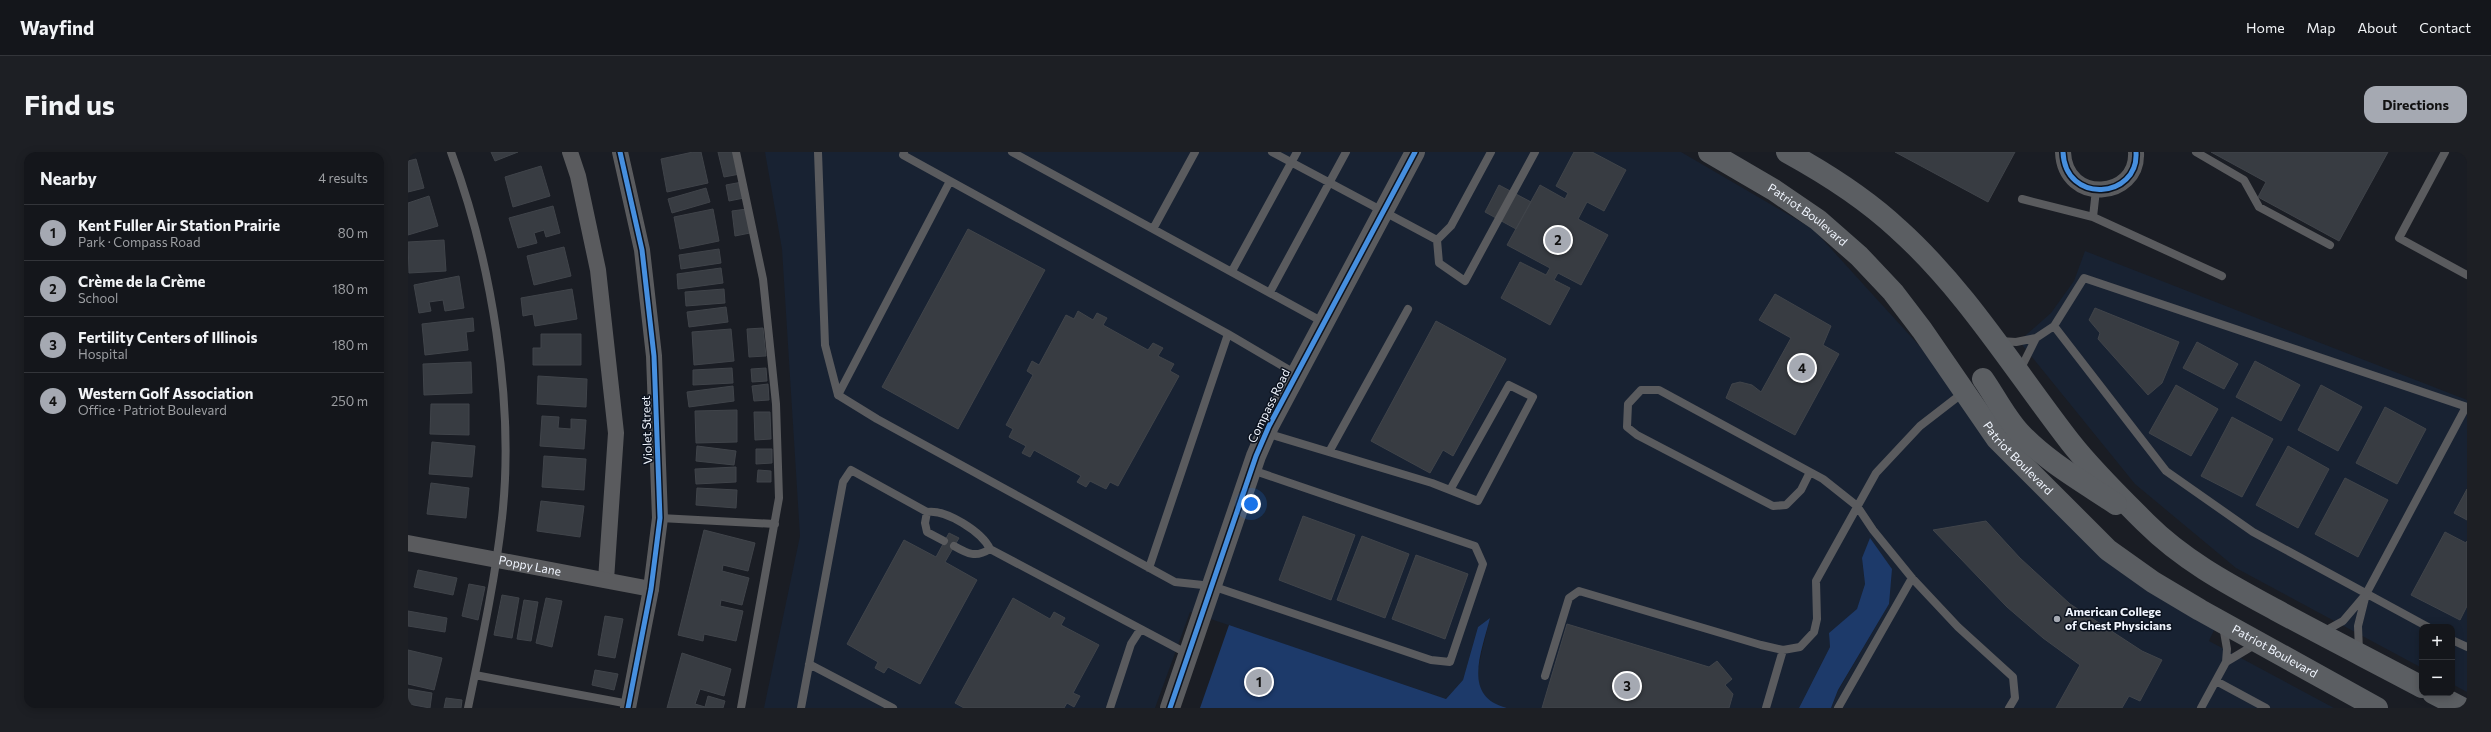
<!DOCTYPE html>
<meta charset="utf-8">
<style>
:root{--surface:#14161b;--page:#1d1f24;--text:#f1f3f6;--muted:#9d9fa3;--line:#33353a;--accent:#a5a9b2}
body{margin:0;font-family:Commissioner,sans-serif;background:var(--page);color:var(--text)}
.controls{position:absolute;right:12px;bottom:12px;display:grid;overflow:hidden;border-radius:8px;box-shadow:0 2px 10px #0003}
.controls button{width:36px;height:36px;display:grid;place-items:center;padding:0;border:0;border-bottom:1px solid var(--line);background:var(--surface);color:var(--text);font:20px sans-serif}
.you{position:absolute;left:843px;top:352px;width:14px;height:14px;margin:-10px;border:3px solid #fff;border-radius:50%;background:#1a73e8;box-shadow:0 0 0 6px #1a73e833}
.badge{display:grid;place-items:center;width:26px;height:26px;border-radius:50%;background:var(--accent);color:#111;font-size:13px;font-weight:700}
.pin{position:absolute;translate:-50% -50%;border:2px solid #fff;box-shadow:0 1px 4px #0006}
.list{margin:0;padding:0;list-style:none}
h2{display:flex;justify-content:space-between;align-items:center;height:52px;margin:0;padding:0 16px;font-size:17px}
h2 small{font-size:13px;font-weight:400;color:var(--muted)}
.list li{display:grid;grid-template-columns:26px 1fr auto;gap:12px;align-items:center;box-sizing:border-box;height:56px;padding:0 16px;border-top:1px solid var(--line)}
.list b{display:block;font-size:15px;white-space:nowrap}
.list p{margin:0;font-size:13px;white-space:nowrap;color:var(--muted)}
.list em{font-size:13px;font-style:normal;color:var(--muted)}
.map{position:relative;flex:none;width:2059px;height:556px;overflow:hidden;border-radius:12px}
header{display:flex;align-items:center;gap:24px;box-sizing:border-box;height:56px;padding:0 20px;background:var(--surface);border-bottom:1px solid var(--line)}
header strong{font-size:19px}
nav{display:flex;gap:22px;margin-inline-start:auto;font-size:14px}
.intro{display:flex;align-items:center;justify-content:space-between;box-sizing:border-box;height:96px;padding:0 24px}
h1{margin:0;font-size:28px}
.button{padding:10px 18px;border-radius:12px;background:var(--accent);color:#111;font-size:14px;font-weight:700}
main{display:flex;gap:24px;padding:0 24px}
aside{flex:1;background:var(--surface);border-radius:12px;box-shadow:0 2px 10px #0003}
.map>svg:first-child{display:block}
</style>
<header>
<strong>Wayfind</strong>
<nav><a>Home</a><a>Map</a><a>About</a><a>Contact</a></nav>
</header>
<div class="intro"><h1>Find us</h1><a class="button">Directions</a></div>
<main>
<aside>
<h2>Nearby<small>4 results</small></h2>
<ul class="list">
<li><span class="badge">1</span><div><b>Kent Fuller Air Station Prairie</b><p>Park · Compass Road</p></div><em>80 m</em></li>
<li><span class="badge">2</span><div><b>Crème de la Crème</b><p>School</p></div><em>180 m</em></li>
<li><span class="badge">3</span><div><b>Fertility Centers of Illinois</b><p>Hospital</p></div><em>180 m</em></li>
<li><span class="badge">4</span><div><b>Western Golf Association</b><p>Office · Patriot Boulevard</p></div><em>250 m</em></li>
</ul>
</aside>
<div class="map">
<svg width="2059" height="556" viewBox="0 0 2059 556">
<rect width="100%" height="100%" fill="#1a1d24"/>
<!-- built -->
<path fill="#182232" d="M357,0H1273L1405,77L1527,211L1596,303L1807,476L1801,489L1926,556H1423L1430,539L1481,452L1454,406L1457,432L1449,458L1421,481L1422,495L1391,556H1099L1087,553L1073,541L1069,520L1082,466L1070,475L1055,528L1038,547L782,460L747,556H356L392,384L374,97Z
M1677,99L2059,248V540L2044,532V475H2014V516L1828,416L1727,332L1611,189L1643,161L1666,129Z"/>
<!-- green -->
<path fill="#1d3a6a" d="M1462,386L1484,417L1481,452L1430,538L1423,556H1391L1422,495L1421,481L1449,457L1457,432L1454,406Z
M1082,466C1074,499 1053,545 1099,556H792L821,473L1038,547L1055,528L1070,475Z"/>
<!-- building -->
<path fill="#383c42" stroke="#40444a" d="M83,0H110L87,9Z
M285,0H293L300,31L259,40L253,7Z
M310,0H327L332,22L316,25Z
M1166,0H1184L1218,18L1196,59L1179,50L1170,67L1200,83L1173,133L1150,121L1146,128L1162,136L1142,173L1093,146L1112,110L1138,123L1142,116L1099,93L1132,33L1157,47L1160,41L1148,34Z
M1487,0H1607L1580,50Z
M1803,0H1980L1931,89L1850,45L1858,30Z
M8,7L16,36L0,40V9Z
M133,14L142,44L105,55L97,25Z
M334,30L336,46L321,49L318,33Z
M1091,33L1123,50L1108,77L1077,60Z
M298,36L302,50L264,61L260,47Z
M21,44L30,74L0,83V51Z
M145,54L152,81L138,85L136,78L126,81L129,91L110,96L101,66Z
M305,57L311,89L272,97L266,65Z
M339,57L342,81L327,84L324,59Z
M560,77L637,118L550,277L474,235Z
M36,88L38,119L1,121L0,90Z
M156,95L163,124L126,133L119,104Z
M311,97L313,111L273,117L271,103Z
M313,116L315,131L270,137L269,122Z
M51,124L56,156L37,159L35,148L21,150L23,159L11,161L6,133Z
M164,137L169,167L127,174L125,162L115,164L113,146Z
M316,137L317,151L278,154L277,140Z
M1367,142L1423,174L1415,193L1431,202L1387,283L1318,246L1324,232L1332,230L1344,233L1353,240L1383,186L1351,168Z
M318,155L320,170L281,175L279,160Z
M1687,156L1771,190L1754,231L1740,243L1690,187L1692,181L1681,168Z
M670,159L685,168L689,161L699,166L695,173L740,198L745,191L755,196L750,204L766,212L762,219L771,224L710,334L702,330L698,337L682,329L678,335L669,330L673,324L626,298L622,305L614,301L618,294L601,285L605,277L598,273L625,223L619,219L624,209L631,213L658,163L666,167Z
M65,166L66,179L58,180L60,198L17,203L14,172Z
M1028,169L1098,207L1045,304L1035,298L1022,321L963,289Z
M355,176L358,204L341,205L339,177Z
M323,177L326,209L286,213L284,180Z
M133,182H173V213H125V196H133Z
M1789,190L1830,212L1816,237L1775,216Z
M1847,209L1892,233L1873,269L1828,245Z
M63,210L64,241L16,243L15,212Z
M324,216L325,231L285,233V218Z
M358,216L359,229L344,230L343,217Z
M130,224L179,227L178,255L129,252Z
M360,232L361,248L346,249L344,234Z
M1768,233L1810,257L1783,304L1741,281Z
M1913,233L1954,255L1930,299L1890,278Z
M325,234L326,249L281,255L279,240Z
M23,252H61V283L22,282Z
M1977,255L2018,277L1989,332L1948,311Z
M329,258V290L288,291L287,259Z
M346,260H362L363,287L347,288Z
M134,264L151,265L150,276L163,277V267L178,268L176,297L132,294Z
M1824,265L1865,287L1834,345L1793,324Z
M24,290L67,294L64,325L21,322Z
M289,294L328,299L326,313L288,309Z
M1880,294L1921,317L1890,376L1848,353Z
M348,297H364V311L348,312Z
M136,304L178,307L176,338L134,335Z
M328,315V330L288,332L287,317Z
M350,318L363,319V330H349Z
M1937,326L1980,348L1950,405L1907,382Z
M23,331L61,336L58,366L19,362Z
M289,336L329,338L328,356L288,353Z
M2059,337V368L2046,361Z
M133,349L176,354L172,385L129,379Z
M895,364L947,383L923,448L871,428Z
M1578,369L1612,406L1662,452L1734,499L1754,508L1732,549L1721,544L1714,556H1648L1672,513L1635,486L1599,455L1525,378Z
M296,378L347,391L340,419L315,413L314,419L341,426L334,453L313,448L312,454L335,459L328,489L296,482L295,489L270,483Z
M2037,380L2058,391L2059,389V454L2052,468L2003,443Z
M541,381L551,386L537,410L569,428L512,532L480,515L476,521L467,516L470,510L439,492L496,388L528,405Z
M954,384L1001,402L977,466L929,448Z
M1008,403L1060,422L1037,487L984,467Z
M10,418L49,426L45,443L6,435Z
M61,432L77,435L70,468L54,464Z
M94,443L111,446L104,486L86,483Z
M138,446L154,449L144,495L128,491Z
M605,446L642,467L646,460L657,466L653,473L691,493L665,541L672,544L666,555L659,551L656,556H556L547,551Z
M116,448L130,450L123,489L109,487Z
M0,459L39,466L37,480L0,474Z
M197,464L215,467L207,506L190,503Z
M1159,472L1301,515L1309,509L1324,527L1317,533L1325,542L1321,556H1134Z
M0,498L34,506L26,538L0,532Z
M274,501L323,517L316,544L292,537L287,552L297,555L300,544L317,549L315,556H259Z
M187,518L210,522L206,538L184,533Z
M0,537L24,541L22,556L0,552Z
M38,546L54,548L53,556H36Z"/>
<g fill="none" stroke-linecap="round" stroke-linejoin="round">
<!-- service -->
<path stroke="#5a5b5e" stroke-width="8" d="M43,0C83,108 107,250 94,366C87,429 73,493 60,556
M328,0L355,127L368,252L371,346L333,556
M410,0L417,193L430,243
M496,0L495,3L820,182
M604,0L745,77
M787,0L745,77L915,170
M864,0L1029,88L1031,111L1057,129L1127,0
M1788,0L1836,28L1851,55L1922,93
M2037,0L1991,86L2059,123
M542,29L430,243L469,267L767,430L804,434L1023,508L1042,510L1075,412L1067,394L844,318
M1688,38L1685,65L1814,124
M1614,47L1685,65
M1029,88L1043,74L1083,0
M824,119L889,0
M862,140L938,0
M1628,186L1646,174
M1592,189L1608,190L1628,186L1612,218
M858,281L1024,331L1070,349L1125,245L1101,233L1042,338
M921,300L1000,157
M1402,320L1393,338L1378,353L1365,354L1229,283L1219,275L1220,252L1233,238H1251L1402,320L1415,327L1449,354L1465,378L1504,426L1550,475L1605,525L1607,546L1601,556
M519,360L517,371L519,380L536,389
M252,366L367,372
M546,394C560,402 568,406 582,397
M741,416L820,182L888,222
M1958,442L2058,255
M1815,474L1819,497L1818,510L1848,492
M2020,475L1845,380L1758,319L1646,174L1676,126L2059,255
M1915,480L1935,469L1958,442L1950,474L1951,499
M2044,488L2059,495
M401,512L485,556
M67,523L221,552
M1137,524L1161,446L1171,439L1353,493L1375,498L1392,495L1406,480L1409,467L1408,429L1468,321L1512,274L1556,240
M1808,529L1858,556
M393,556L435,330L443,318L519,360C538,357 574,380 582,397L780,502
M702,556L723,492L732,478
M1358,556L1375,498
M1430,556L1504,426
M1793,556L1818,510"/>
<!-- minor -->
<g stroke="#5a5b5e" stroke-width="16">
<path d="M162,0L170,24L190,118L208,281L198,428"/>
<path d="M212,0L234,98L246,204L252,366L243,437L220,556"/>
<path d="M1655,0C1657,53 1731,47 1728,0"/>
<path id="s1" d="M0,391L243,437"/>
</g>
<!-- tertiary -->
<path stroke="#5a5b5e" stroke-width="20" d="M762,556L848,304L861,274L1007,0"/>
<!-- secondary -->
<g stroke="#5b5e62" stroke-width="22">
<path id="s2" d="M1301,0L1366,38L1410,68L1451,104L1485,140L1514,178L1589,287L1700,398L1745,430L1792,458L1969,556"/>
<path d="M1379,0C1419,22 1457,46 1490,77C1558,138 1607,219 1663,291C1685,319 1713,346 1738,371C1776,409 1822,433 1868,458C1916,484 1965,509 2014,535"/>
<path d="M1575,227C1587,244 1597,265 1612,281C1638,309 1675,330 1708,352"/>
<path d="M2025,541L2054,556"/>
</g>
<!-- cycleway casing -->
<g stroke="#0c131f" stroke-width="8">
<path id="cycleway" d="M212,0L234,98L246,204L252,366L243,437L220,556
M1655,0C1657,53 1731,47 1728,0
M762,556L848,304L861,274L1007,0"/>
</g>
<!-- cycleway -->
<use href="#cycleway" stroke="#468fdf" stroke-width="5"/>
</g>
<!-- markers -->
<circle fill="#a5a9b2" stroke="#0c131f" stroke-width="1.5" cx="1649" cy="467" r="4"/>
<g text-anchor="middle" stroke-width="3" stroke-linejoin="round" paint-order="stroke">
<!-- street labels -->
<g font-size="12" fill="#f0f5fe" stroke="#0c131f">
<text dy="4" stroke="none"><textPath href="#s2" startOffset="117">Patriot Boulevard</textPath></text>
<text transform="translate(861 254) rotate(-64)" y="4">Compass Road</text>
<text transform="translate(239 278) rotate(-92)" y="4">Violet Street</text>
<text dy="4" stroke="none"><textPath href="#s2" startOffset="441">Patriot Boulevard</textPath></text>
<text dy="4" stroke="none"><textPath href="#s1" startOffset="124">Poppy Lane</textPath></text>
<text dy="4" stroke="none"><textPath href="#s2" startOffset="765">Patriot Boulevard</textPath></text>
</g>
<!-- poi labels -->
<g font-size="12" font-weight="bold" fill="#f0f5fe" stroke="#0c131f" text-anchor="start">
<text x="1657" y="464">American College<tspan x="1657" dy="14">of Chest Physicians</tspan></text>
</g>
</g>
</svg>
<div class="controls">
<button>+</button>
<button>−</button>
</div>
<div class="you"></div>
<div class="pin badge" style="left:851px;top:530px">1</div>
<div class="pin badge" style="left:1150px;top:88px">2</div>
<div class="pin badge" style="left:1219px;top:534px">3</div>
<div class="pin badge" style="left:1394px;top:216px">4</div>
</div>
</main>
